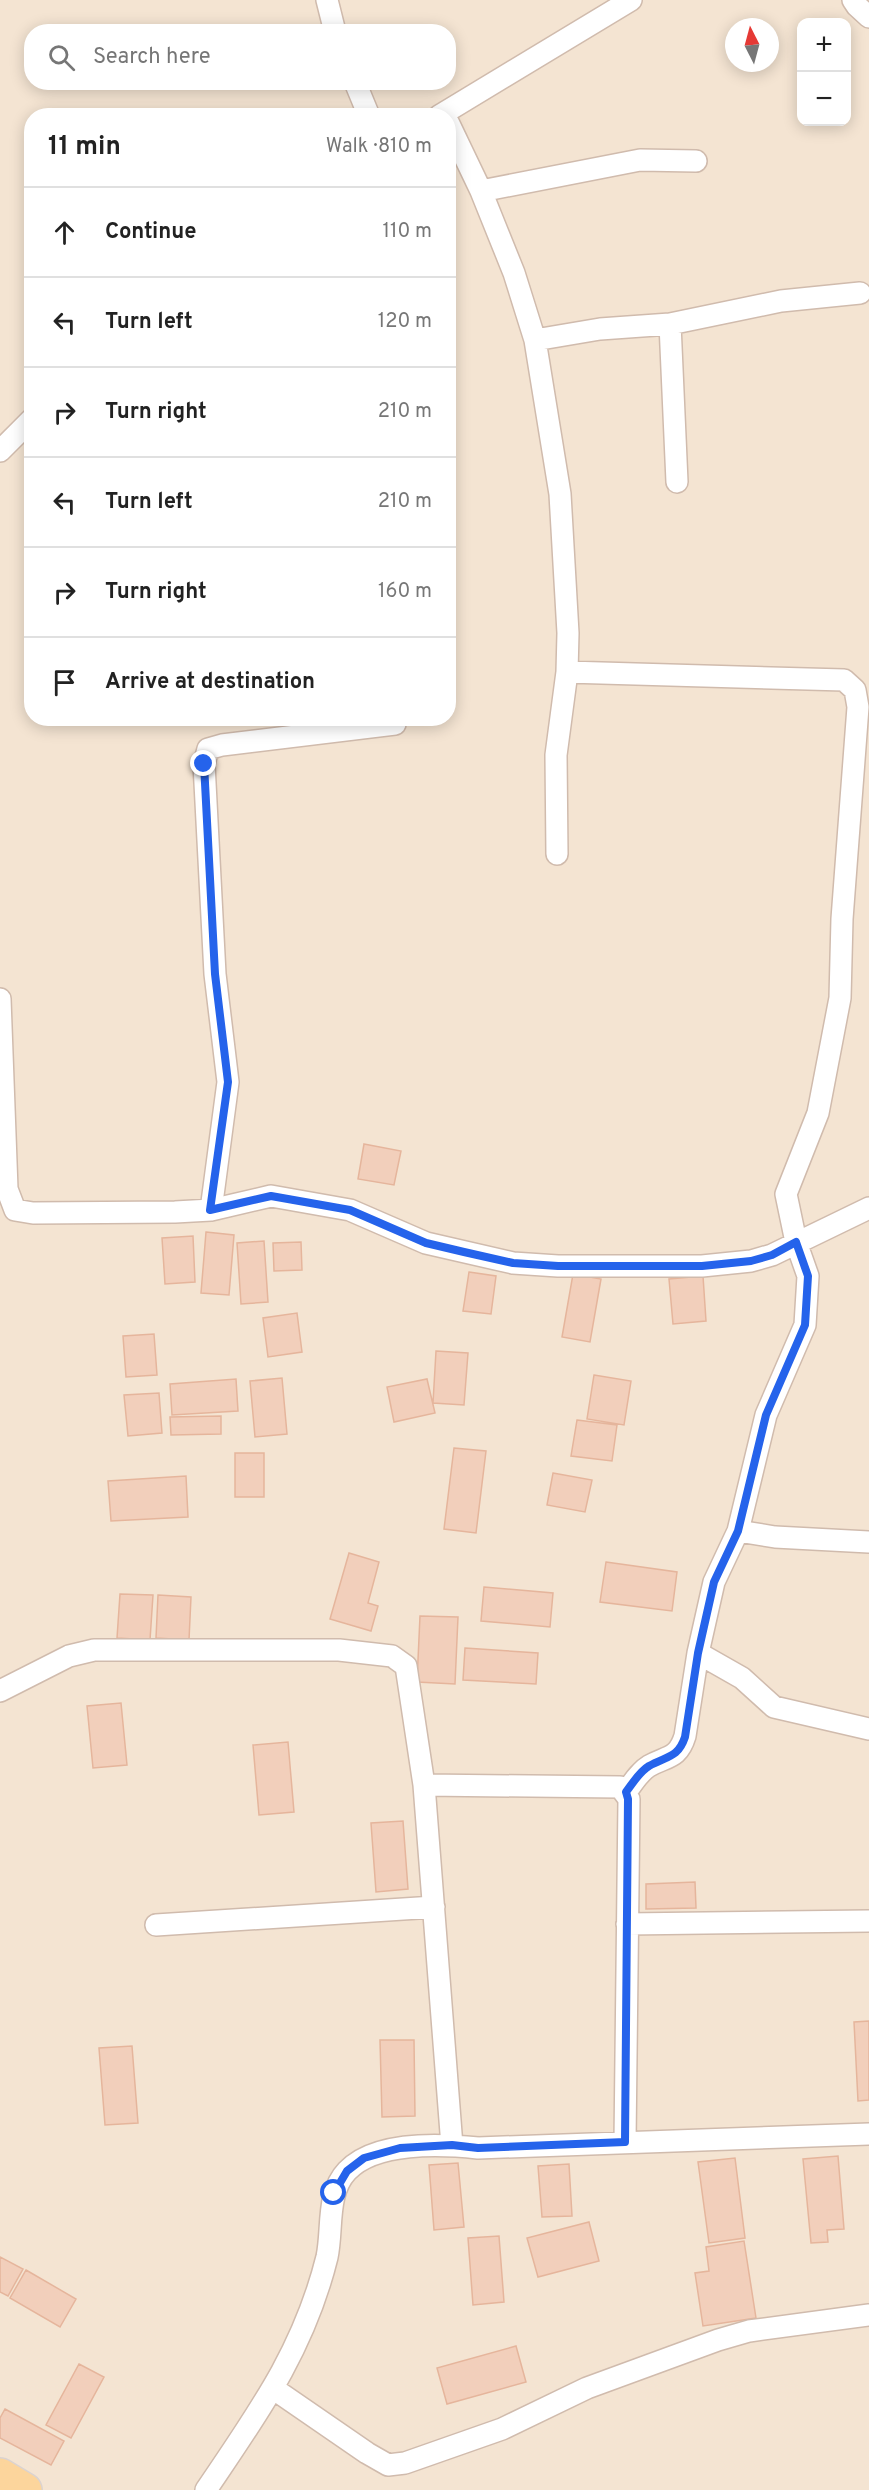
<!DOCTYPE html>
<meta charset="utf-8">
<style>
:root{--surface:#fff;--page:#f2f2f2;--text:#222;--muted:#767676;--line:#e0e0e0}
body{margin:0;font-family:Overpass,sans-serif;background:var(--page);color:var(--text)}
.controls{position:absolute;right:18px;top:18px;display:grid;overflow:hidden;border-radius:12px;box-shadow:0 3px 15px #0003}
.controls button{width:54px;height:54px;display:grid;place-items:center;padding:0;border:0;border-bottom:2px solid var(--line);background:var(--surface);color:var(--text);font:30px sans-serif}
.compass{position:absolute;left:725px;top:18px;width:54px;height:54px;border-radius:50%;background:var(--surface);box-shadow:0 3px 15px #0003;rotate:354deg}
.stop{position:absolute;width:18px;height:18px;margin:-14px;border:4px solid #2563eb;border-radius:50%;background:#fff}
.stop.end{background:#2563eb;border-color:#fff;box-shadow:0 2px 6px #0008}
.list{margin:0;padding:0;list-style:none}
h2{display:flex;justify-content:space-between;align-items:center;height:78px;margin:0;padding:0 24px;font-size:26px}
h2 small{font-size:20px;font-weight:400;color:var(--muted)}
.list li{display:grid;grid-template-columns:39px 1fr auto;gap:18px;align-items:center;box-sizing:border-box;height:90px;padding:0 24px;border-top:2px solid var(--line)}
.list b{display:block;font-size:22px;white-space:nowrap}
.list em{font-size:20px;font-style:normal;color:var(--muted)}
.icon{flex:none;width:33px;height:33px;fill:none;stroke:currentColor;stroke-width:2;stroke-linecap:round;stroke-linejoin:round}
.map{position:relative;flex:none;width:869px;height:2490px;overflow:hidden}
.search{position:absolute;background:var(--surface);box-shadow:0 3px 15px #0003;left:24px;top:24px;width:432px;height:66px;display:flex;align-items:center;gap:15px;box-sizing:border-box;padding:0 21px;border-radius:24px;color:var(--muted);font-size:22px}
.panel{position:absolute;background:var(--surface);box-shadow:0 3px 15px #0003;left:24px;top:108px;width:432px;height:618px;border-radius:24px}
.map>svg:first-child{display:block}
</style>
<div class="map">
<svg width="869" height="2490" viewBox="0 0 869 2490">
<rect width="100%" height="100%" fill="#fcf2e4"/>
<!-- residential -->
<path fill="#f4e4d2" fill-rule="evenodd" d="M0,0H869V2490H0ZM802,22H846V122H802ZM734,27H770V63H734ZM32,32H448V82H32ZM32,116H448V718H32Z"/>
<!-- building -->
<path fill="#f2cfbb" stroke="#e5b59c" stroke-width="1.5" d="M364,1144L401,1151L394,1185L358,1179Z
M206,1232L234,1235L229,1295L201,1293Z
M193,1236L195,1282L165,1284L162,1238Z
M264,1241L268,1302L241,1304L237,1243Z
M301,1242L302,1270L274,1271L273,1243Z
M469,1272L496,1276L491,1314L463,1311Z
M573,1274L601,1279L590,1342L562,1337Z
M703,1276L706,1321L673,1324L669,1279Z
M297,1313L302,1352L268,1357L263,1318Z
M154,1334L157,1375L126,1377L123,1336Z
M436,1351L468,1353L464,1405L433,1403Z
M594,1375L631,1381L624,1425L587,1419Z
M282,1378L287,1434L255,1437L250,1381Z
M236,1379L238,1411L172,1415L170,1384Z
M427,1379L435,1413L394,1422L387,1387Z
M159,1393L162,1433L128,1436L124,1395Z
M221,1416V1434L171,1435L170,1417Z
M577,1420L617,1425L612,1461L571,1456Z
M454,1448L486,1451L476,1533L444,1529Z
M235,1453H264V1497H235Z
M553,1473L592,1480L585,1512L547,1505Z
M186,1476L188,1517L111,1521L108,1481Z
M349,1553L379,1562L368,1603L378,1606L371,1631L330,1619Z
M606,1562L677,1572L672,1611L600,1602Z
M484,1587L553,1593L550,1627L481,1621Z
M120,1594L153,1595L150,1640L117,1638Z
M158,1595L191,1597L189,1640L156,1638Z
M420,1616L458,1617L455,1684L417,1682Z
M465,1648L538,1653L536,1684L463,1680Z
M121,1703L127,1765L93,1768L87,1706Z
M288,1742L294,1812L259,1815L253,1745Z
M403,1821L408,1889L376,1892L371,1823Z
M695,1882L696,1908L646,1909V1884Z
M869,2021V2100L858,2101L854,2022Z
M380,2040H414L415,2116L382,2117Z
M132,2046L138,2123L105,2125L99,2048Z
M838,2156L844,2229L827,2230L828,2242L811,2243L803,2159Z
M735,2158L745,2238L709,2243L698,2162Z
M458,2163L464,2227L434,2230L429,2165Z
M569,2164L572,2216L542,2217L538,2166Z
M589,2222L599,2261L538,2277L527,2238Z
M499,2236L504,2302L473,2305L468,2238Z
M744,2241L756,2318L703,2326L695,2273L709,2271L706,2247Z
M0,2257L23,2269L8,2296L0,2292Z
M26,2270L76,2299L60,2327L10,2298Z
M516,2346L526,2382L447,2404L437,2368Z
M79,2364L104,2377L71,2438L46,2425Z
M5,2409L64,2441L51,2465L0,2438V2418Z"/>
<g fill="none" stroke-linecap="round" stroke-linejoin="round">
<!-- street casing -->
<g stroke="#d0bbad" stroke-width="24">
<path id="street" d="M327,0L335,32
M853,0L857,6L869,17
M355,82L369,116
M439,116L631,0
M448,122L481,191L514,273L535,340L560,494L568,633L567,672L556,755L557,854
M481,191L640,160L696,161
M670,324L677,482
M535,340L600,329L670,324L781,301L860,293
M0,451L32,419
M567,672L844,680L855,690L858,707L842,919L840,998L818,1113L786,1194L796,1242L808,1276L805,1325L766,1415L738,1531L714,1582L698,1653L685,1736C678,1759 667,1756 649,1766C639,1772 633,1783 626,1792
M0,999L7,1189L15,1210L33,1213L175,1212L211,1210L271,1196L350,1210L426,1243L513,1263L558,1266H702L751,1261L772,1255L869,1208
M211,1210L228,1082L215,974L204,764L208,749L222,745L395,724
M738,1531L775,1537L869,1542
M698,1653L742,1678L774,1707L869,1729
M0,1691L69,1656L94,1650H339L392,1656L406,1666L424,1785L452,2146
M424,1785L620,1787L629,1799L625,2142
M627,1924L869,1921
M156,1925L434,1907
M274,2389L367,2453L388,2465L405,2463L502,2429L587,2388L718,2340L749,2331L869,2315
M206,2490C258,2413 304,2350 327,2257C333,2229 326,2193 347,2171C375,2141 441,2144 478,2148L869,2134"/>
</g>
<!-- primary casing -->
<g stroke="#dbd3d0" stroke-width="36">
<path id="primary" d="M0,2475L25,2490"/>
</g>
<!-- street -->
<use href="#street" stroke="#fff" stroke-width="21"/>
<!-- primary -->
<use href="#primary" stroke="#fcd59c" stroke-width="33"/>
</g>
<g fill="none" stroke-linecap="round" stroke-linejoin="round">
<!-- route -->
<path stroke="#2563eb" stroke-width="8" d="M204,764L215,974L228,1082L210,1210L271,1196L350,1210L426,1243L464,1252L513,1263L558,1266H702L751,1261L772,1255L796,1242L808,1276L805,1325L766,1415L738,1531L714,1582L698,1653L685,1737C678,1758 667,1756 649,1766C639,1772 633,1783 626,1792L628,1799L625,2142L478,2148L452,2145L400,2148L364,2158L347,2171L334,2193"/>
</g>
</svg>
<div class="controls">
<button>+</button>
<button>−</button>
</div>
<svg class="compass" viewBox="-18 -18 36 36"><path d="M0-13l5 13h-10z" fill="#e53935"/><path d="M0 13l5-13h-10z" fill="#767676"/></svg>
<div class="stop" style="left:334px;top:2193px"></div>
<div class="stop end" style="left:204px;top:764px"></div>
<div class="search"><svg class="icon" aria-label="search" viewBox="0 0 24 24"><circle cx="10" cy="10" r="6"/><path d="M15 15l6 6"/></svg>Search here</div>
<section class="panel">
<h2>11 min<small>Walk · 810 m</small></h2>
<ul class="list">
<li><svg class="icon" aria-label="ahead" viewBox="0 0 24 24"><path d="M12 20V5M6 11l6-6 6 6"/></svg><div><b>Continue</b></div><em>110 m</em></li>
<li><svg class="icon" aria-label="left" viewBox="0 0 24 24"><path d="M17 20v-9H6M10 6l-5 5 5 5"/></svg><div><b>Turn left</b></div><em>120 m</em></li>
<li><svg class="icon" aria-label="right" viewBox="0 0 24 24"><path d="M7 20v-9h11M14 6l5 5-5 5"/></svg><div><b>Turn right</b></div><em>210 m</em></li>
<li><svg class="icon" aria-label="left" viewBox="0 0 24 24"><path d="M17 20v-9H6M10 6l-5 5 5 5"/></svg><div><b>Turn left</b></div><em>210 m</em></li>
<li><svg class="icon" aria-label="right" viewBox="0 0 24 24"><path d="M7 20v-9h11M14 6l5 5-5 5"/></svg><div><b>Turn right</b></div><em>160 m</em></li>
<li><svg class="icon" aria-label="arrive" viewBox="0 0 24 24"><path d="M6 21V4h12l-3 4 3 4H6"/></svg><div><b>Arrive at destination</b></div></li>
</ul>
</section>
</div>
